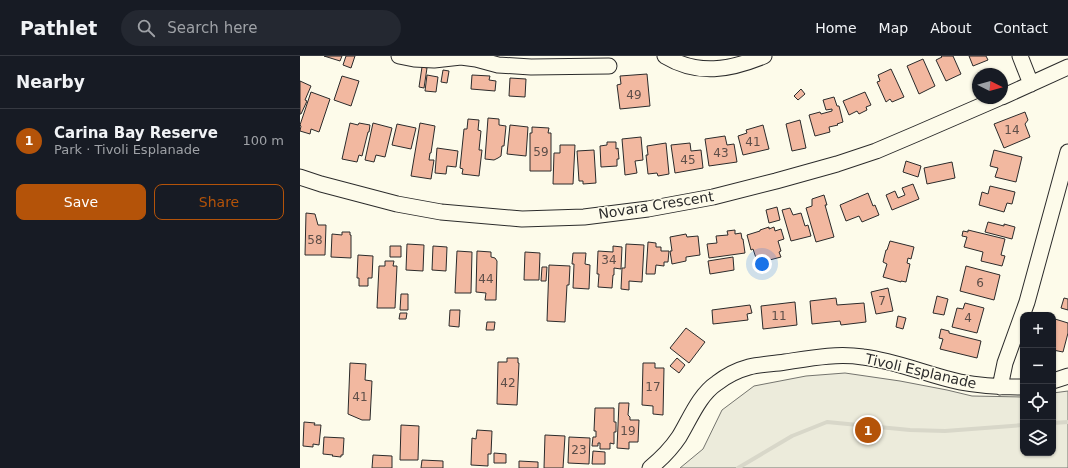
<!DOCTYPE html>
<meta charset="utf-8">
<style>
:root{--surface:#171b24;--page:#242831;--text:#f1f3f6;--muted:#9ea1a6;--line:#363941;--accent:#b45309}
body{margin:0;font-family:"DejaVu Sans",sans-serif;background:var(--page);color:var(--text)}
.controls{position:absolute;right:12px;bottom:12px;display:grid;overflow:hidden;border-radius:8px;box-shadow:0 1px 3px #0004}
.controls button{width:36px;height:36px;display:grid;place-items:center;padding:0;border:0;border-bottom:1px solid var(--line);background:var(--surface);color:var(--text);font:20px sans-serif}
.compass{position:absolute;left:672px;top:12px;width:36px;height:36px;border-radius:50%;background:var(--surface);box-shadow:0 1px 3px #0004;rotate:95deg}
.you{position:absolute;left:462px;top:208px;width:14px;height:14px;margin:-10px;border:3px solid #fff;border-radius:50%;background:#1a73e8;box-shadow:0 0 0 6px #1a73e833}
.badge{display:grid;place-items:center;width:26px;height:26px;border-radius:50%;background:var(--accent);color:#fff;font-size:13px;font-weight:700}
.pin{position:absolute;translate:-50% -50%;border:2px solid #fff;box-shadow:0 1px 4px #0006}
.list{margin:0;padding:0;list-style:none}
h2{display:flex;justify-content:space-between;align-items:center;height:52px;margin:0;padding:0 16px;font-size:17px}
h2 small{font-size:13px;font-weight:400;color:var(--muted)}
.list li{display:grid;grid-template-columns:26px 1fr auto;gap:12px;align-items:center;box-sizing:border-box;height:64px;padding:0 16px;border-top:1px solid var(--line)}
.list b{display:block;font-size:15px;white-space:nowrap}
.list p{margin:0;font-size:13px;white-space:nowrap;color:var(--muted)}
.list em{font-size:13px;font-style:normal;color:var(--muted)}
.actions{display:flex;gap:8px;padding:12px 16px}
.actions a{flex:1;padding:9px 0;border:1px solid var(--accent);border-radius:8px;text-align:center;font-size:14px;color:var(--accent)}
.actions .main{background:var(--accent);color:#fff}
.icon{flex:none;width:22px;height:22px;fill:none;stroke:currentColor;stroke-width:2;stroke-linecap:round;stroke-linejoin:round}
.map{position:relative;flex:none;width:768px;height:412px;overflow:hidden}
header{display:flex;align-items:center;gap:24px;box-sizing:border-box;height:56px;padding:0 20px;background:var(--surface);border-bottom:1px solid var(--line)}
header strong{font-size:19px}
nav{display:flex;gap:22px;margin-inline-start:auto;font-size:14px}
.search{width:280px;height:36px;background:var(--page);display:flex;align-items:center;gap:10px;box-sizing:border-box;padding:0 14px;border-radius:22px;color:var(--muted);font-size:15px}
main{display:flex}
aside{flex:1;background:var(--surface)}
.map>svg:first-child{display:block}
</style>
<header>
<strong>Pathlet</strong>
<div class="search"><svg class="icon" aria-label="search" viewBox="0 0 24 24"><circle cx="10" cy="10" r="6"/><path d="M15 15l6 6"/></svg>Search here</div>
<nav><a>Home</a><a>Map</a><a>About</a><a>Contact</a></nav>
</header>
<main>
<aside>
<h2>Nearby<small></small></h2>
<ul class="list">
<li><span class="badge">1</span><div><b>Carina Bay Reserve</b><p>Park · Tivoli Esplanade</p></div><em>100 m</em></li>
</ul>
<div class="actions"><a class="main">Save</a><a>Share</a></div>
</aside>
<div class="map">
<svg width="768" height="412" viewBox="0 0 768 412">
<rect width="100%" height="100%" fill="#fdfbea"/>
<!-- green -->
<path fill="#ecebdb" stroke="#74746e" d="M545,317L600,325L647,334L672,340L723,341V397H753V337L768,335V412H380L403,393L422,354L454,330L506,320Z"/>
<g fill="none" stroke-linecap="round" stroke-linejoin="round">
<!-- stream -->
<path stroke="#d8d7c9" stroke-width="4" d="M753,367L768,366
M438,412L492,380L527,366L610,374L645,375L723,369"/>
</g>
<!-- building -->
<path fill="#f2b8a0" stroke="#2b2b2b" d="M24,0H42L40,5Z
M46,0H55L51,12L43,9Z
M641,0H653L661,18L646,25L636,4L642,1Z
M669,0H686L688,4L673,10Z
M623,3L635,30L619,38L607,10Z
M122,11L127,12L124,32L119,31Z
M591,13L604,41L592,46L590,43L586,46L577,26L580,25L578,19Z
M143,14L149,15L147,27L141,26Z
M347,18L350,50L320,53L317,29L321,28L320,20Z
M127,19L138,21L136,36L125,35Z
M172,19L190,20L189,24L196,25L195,35L171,33Z
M42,20L59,25L51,50L34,44Z
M210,22L226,23L225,41L209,40Z
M0,25L11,30L5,44L7,45L1,58H0Z
M501,33L505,38L498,44L494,40Z
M11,36L30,43L19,76L11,73L10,78L0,75L1,70L0,69Z
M565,36L571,49L566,51L567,54L559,58L557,55L549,59L543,45Z
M534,41L537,50H539L543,66L537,68L538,69L529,71L530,76L515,80L509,59L520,56L521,58L532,55V53L526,54L523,44Z
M725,56L728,64L725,68L730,81L704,92L694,68Z
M188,62L199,63V69L206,70L204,90H202L201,100L198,102L194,104L185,103Z
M168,63L179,64L178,74L181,75L179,94H182L179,120L162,118L163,113L160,112L164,73H167Z
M500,64L506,92L492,95L486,68Z
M50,67L58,69L59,67L70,69L69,76H68L62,100L59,99L57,106L42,103Z
M73,67L92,72L85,101L76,99L74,106L65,104Z
M120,67L135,70L131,97H130L129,104H134L131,123L111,120Z
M97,68L116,72L111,93L92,89Z
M210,69L228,71L226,100L207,98Z
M463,69L469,93L443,99L438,80L447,77L446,74Z
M232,71L249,72L248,77H251V115H230V77H232Z
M425,80L427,89L434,88L437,106L409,110L405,83Z
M341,81L343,104L335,105L337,117L325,119L322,83Z
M307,86H316V93L318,92L319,103H317V110L301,111L300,90L307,89Z
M366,87L369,118L358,120L357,117L348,118L346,99H348L347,90Z
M390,87L391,95L401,94L403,112L375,117L371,89Z
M260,89H275L273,128H253L254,97H260Z
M137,92L158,95L156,111L147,110L146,118L135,117Z
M294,94L296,127L283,128V125H279L277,95Z
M694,94L722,101L716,126L695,121L698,112L690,110Z
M606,105L621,110L618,121L603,116Z
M652,106L655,122L627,128L624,112Z
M613,128L619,143L592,154L586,139L595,135L598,142L605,139L602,132Z
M690,130L715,136L712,148L707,147L704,156L679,149L682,136L688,138Z
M568,137L573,150L575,149L579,159L562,166L559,160L546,165L540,149Z
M524,139L527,149H525L534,181L516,186L506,152L512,150V143Z
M477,151L480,164L469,167L466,154Z
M490,152L493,159L501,157L505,170L508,169L511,180L491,185L482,154Z
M6,157L15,158L18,169H26L25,199H5Z
M688,166L704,170V168L715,171L712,183L685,176Z
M469,171V173L474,171L475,175L481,173L484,183L478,185L481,195L479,196L481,201L462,206L461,201L456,202L453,193L451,194L447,179L460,175V174Z
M435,174V178L441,177L442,183H443L445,197L409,202L407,188L417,187L416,180L428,179L427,175Z
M668,174L705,183L701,199L705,200L702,210L681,205L683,196L664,191L667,181L662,180L663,175L668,176Z
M42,176H50V179H51V202L31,201L32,178L42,179Z
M386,178L387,181L398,180L400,199L386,201V205L372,208L370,195H372L370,181Z
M590,185L614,191L611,203L608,202L607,207L610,208L606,226L601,225V226L583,221L587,208L583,206L586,194H587Z
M348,186L356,187V191H361V195H369L368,206H364V210L356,209L355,218H346Z
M107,188L124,189L123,215L106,214Z
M326,188L344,189L342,226L329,225V234L321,233L322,212H325Z
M90,190H101V201H90Z
M133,190L147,191L146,215L132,214Z
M313,190L322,191L321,213L314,212V219H313L312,232L298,231L299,218H297L298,195L313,196Z
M157,195L172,196L171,237H155Z
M177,195L191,196V201L195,202L197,205L196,244H185L186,237L176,236Z
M225,196L240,197L239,224H224Z
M273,197H286L285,208L290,209L289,233L273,232L274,208H272Z
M58,199L73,200L72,222H68V230H59V222H57Z
M433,201L434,214L410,218L408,205Z
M85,205H94L93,210H97L95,252H77L79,210H85Z
M249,209L270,210L269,229H267L265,266L247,265Z
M666,210L700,219L694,244L660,235Z
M242,211H247L246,225H241Z
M588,232L593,255L576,258L571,236Z
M101,238H108V254H100Z
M637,240L648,243L644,259L633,257Z
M536,242L537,249L564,247L566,266L541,269L540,265L512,268L510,245Z
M764,242L768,243V254L761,252Z
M495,246L497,269L463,273L461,250Z
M665,247L684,252L677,277L652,271L657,252L663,253Z
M450,249L452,257L447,258L448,264L413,268L412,254Z
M150,254H160L159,271L149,270Z
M100,257H107L106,263H99Z
M598,260L606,262L603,273L596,271Z
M755,263L768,267V277L763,296L753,294V270Z
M187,266H195L194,274H186Z
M386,272L405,286L389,307L370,292Z
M641,273L649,275V277L681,285L677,302L640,293L643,283L639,282Z
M207,302H218V307H219L217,349L197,348L198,306H207Z
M377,302L385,309L379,317L370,310Z
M50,307L66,308L65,324L72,325L70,364H62L48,358Z
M343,307H355V312H364L363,359L353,358V350L342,349Z
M319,347H329L328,359L330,361V364H339L338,386H329V393L317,392Z
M295,352H314V366H316V376H314V388L310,387V393H300V387H298V390H292L293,381H296V375H294Z
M4,366L15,367L14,369H21L19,389L13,388V391L3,390Z
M101,369L119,370L118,404H100Z
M177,374L192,375L191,398H188V410L171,409L172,382L176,383Z
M245,379L265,380L263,412H244Z
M24,381L44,382L43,399H41V401L32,400L33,399L23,398Z
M269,381L290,382L289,408L268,407Z
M293,395L305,396V408H292Z
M194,397L206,398V407H194Z
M73,399L92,400V412H72Z
M122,404L143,405V412H121Z
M219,405L238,406V412H219Z"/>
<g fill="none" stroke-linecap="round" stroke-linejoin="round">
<!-- minor casing -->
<g stroke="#2b2b2b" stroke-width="17">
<path id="minor" d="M99,0L114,3L134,4L161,1L176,3L198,9L231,11L309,10
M365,0C398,20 430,14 464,0
M720,0L731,28
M702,41L768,11
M0,121L21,128L97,148L141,156L222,163L284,161L348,153L413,141L476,125L537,108L576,95L616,78L699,42
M753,325L768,320
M700,331L705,307L727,246L768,96
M350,412C361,403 371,393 379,381C390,363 399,339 417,327C426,320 438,314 449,311C461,308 473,308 485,306C511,302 537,297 563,301C597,305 627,319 660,326C681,330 702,331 723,331"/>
</g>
<!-- minor -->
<use href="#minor" stroke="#fdfbea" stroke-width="15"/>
</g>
<g text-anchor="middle" stroke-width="3" stroke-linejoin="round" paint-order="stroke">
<!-- number labels -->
<g font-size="12" fill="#5d4e48">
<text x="334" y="43">49</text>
<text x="712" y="78">14</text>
<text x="453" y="90">41</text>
<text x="241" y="100">59</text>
<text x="421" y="101">43</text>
<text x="388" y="108">45</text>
<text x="15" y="188">58</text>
<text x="309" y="208">34</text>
<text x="186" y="227">44</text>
<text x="680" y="231">6</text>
<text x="582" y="249">7</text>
<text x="479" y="264">11</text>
<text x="668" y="266">4</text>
<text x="208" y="331">42</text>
<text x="353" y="335">17</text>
<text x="60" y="345">41</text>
<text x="328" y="379">19</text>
<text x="279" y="398">23</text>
</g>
<!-- street labels -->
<g font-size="14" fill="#2b2b2b" stroke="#fdfbea">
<text transform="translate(356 149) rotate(-9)" y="5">Novara Crescent</text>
<text transform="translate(621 315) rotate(13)" y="5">Tivoli Esplanade</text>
</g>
</g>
</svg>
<div class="controls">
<button>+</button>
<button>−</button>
<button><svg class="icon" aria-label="locate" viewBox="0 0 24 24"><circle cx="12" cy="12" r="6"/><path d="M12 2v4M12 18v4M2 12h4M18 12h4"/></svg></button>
<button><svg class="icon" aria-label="layers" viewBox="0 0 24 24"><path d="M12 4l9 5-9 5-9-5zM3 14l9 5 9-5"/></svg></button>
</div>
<svg class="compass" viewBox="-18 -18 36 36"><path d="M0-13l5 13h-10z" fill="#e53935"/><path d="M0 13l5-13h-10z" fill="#9ea1a6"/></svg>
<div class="you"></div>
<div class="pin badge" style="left:568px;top:374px">1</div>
</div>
</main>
